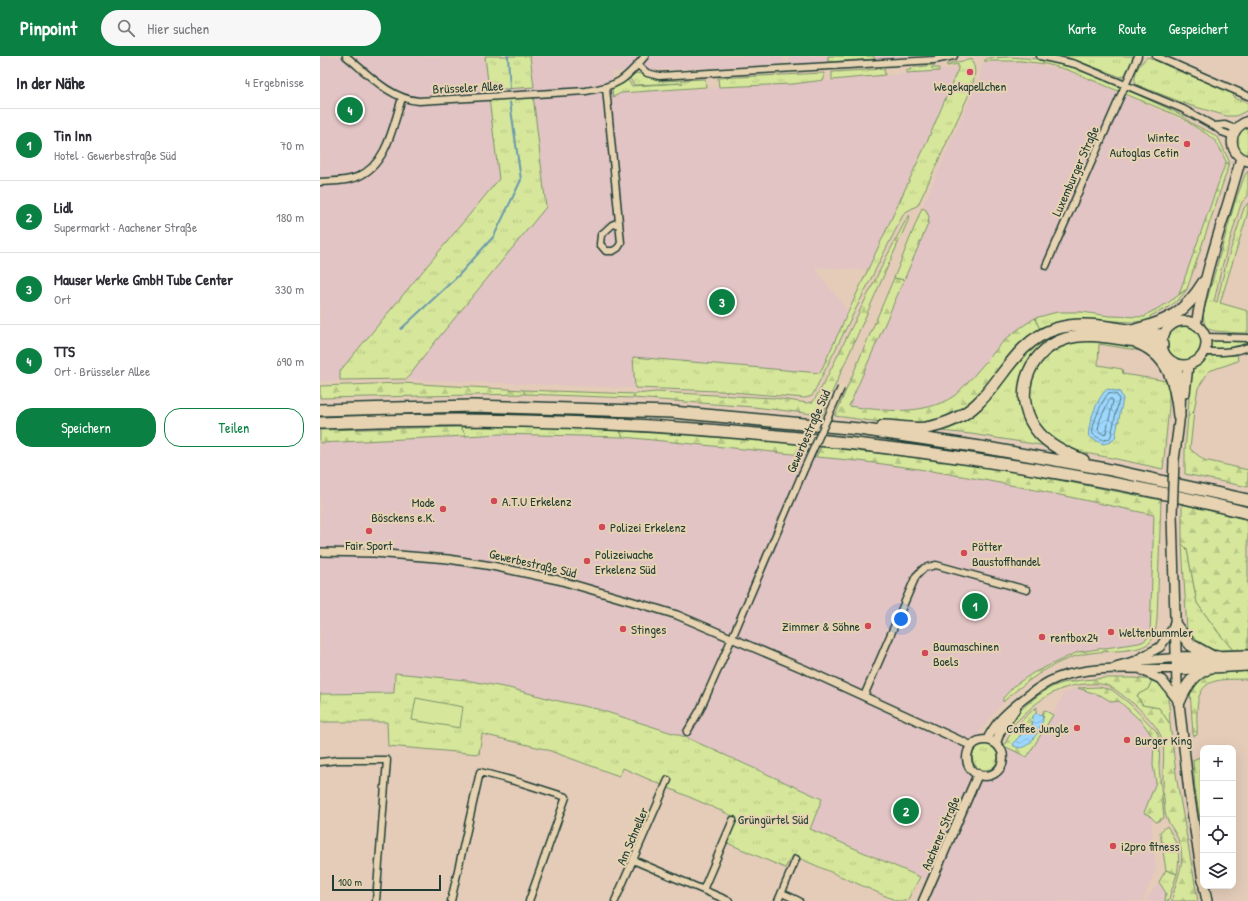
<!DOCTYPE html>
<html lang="de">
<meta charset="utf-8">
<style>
:root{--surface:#fff;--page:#f7f7f7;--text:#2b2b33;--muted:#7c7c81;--line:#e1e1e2;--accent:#0b8043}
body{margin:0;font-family:"Patrick Hand",sans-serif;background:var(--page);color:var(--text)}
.controls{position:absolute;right:12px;bottom:12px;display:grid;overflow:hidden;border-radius:8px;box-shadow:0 4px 16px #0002}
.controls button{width:36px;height:36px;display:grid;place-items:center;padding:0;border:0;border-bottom:1px solid var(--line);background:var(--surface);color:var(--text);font:20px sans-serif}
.scale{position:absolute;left:12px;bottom:10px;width:109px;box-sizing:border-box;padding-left:4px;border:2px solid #1f3d34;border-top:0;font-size:11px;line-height:14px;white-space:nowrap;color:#1f3d34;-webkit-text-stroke:3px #e7d3b1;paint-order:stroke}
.you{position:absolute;left:581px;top:563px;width:14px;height:14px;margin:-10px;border:3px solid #fff;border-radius:50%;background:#1a73e8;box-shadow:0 0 0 6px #1a73e833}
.badge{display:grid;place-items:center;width:26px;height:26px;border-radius:50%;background:var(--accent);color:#fff;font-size:13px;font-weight:700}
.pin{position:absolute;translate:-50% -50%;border:2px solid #fff;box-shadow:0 1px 4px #0006}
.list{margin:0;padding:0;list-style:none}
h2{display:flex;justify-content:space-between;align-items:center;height:52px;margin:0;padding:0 16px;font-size:17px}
h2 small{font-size:13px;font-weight:400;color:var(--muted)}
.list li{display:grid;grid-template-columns:26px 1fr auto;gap:12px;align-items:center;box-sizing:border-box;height:72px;padding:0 16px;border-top:1px solid var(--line)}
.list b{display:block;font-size:15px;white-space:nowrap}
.list p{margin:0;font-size:13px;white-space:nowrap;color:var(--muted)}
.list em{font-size:13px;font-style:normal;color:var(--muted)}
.actions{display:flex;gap:8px;padding:12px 16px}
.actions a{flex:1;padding:9px 0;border:1px solid var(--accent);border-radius:16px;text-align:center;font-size:14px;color:var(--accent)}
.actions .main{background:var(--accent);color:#fff}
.icon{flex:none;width:22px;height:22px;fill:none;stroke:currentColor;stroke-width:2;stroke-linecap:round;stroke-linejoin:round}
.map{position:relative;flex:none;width:928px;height:845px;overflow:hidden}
header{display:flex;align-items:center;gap:24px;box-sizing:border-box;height:56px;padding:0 20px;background:var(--accent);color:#fff}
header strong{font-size:19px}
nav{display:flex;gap:22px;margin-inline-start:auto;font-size:14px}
.search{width:280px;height:36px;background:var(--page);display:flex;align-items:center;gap:10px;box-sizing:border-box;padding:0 14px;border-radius:22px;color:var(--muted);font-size:15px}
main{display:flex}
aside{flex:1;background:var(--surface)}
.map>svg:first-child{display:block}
</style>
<header>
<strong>Pinpoint</strong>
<div class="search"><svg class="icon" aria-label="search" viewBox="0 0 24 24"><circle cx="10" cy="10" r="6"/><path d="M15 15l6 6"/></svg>Hier suchen</div>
<nav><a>Karte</a><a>Route</a><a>Gespeichert</a></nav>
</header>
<main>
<aside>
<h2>In der Nähe<small>4 Ergebnisse</small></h2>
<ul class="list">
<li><span class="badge">1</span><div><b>Tin Inn</b><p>Hotel · Gewerbestraße Süd</p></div><em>70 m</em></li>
<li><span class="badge">2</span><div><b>Lidl</b><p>Supermarkt · Aachener Straße</p></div><em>180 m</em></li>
<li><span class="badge">3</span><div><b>Mauser Werke GmbH Tube Center</b><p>Ort</p></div><em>330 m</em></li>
<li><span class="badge">4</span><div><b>TTS</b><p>Ort · Brüsseler Allee</p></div><em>690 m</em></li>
</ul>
<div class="actions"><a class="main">Speichern</a><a>Teilen</a></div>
</aside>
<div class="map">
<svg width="928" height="845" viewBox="0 0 928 845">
<defs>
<pattern id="grass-tufts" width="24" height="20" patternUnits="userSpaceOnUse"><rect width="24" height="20" fill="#d6e79b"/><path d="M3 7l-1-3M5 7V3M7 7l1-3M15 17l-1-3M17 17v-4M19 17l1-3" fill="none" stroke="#b7c786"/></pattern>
<pattern id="forest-firs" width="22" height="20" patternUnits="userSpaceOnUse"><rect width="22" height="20" fill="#d6e79b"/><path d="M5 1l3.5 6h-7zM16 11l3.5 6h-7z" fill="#b7c786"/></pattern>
<pattern id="water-waves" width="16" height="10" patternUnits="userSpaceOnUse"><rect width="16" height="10" fill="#9ed7fe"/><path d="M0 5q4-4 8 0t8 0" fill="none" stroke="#88b9da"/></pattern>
</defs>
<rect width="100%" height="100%" fill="#e4ccb9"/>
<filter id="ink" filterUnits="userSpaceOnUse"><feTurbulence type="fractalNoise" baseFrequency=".025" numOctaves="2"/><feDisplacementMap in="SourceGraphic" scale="8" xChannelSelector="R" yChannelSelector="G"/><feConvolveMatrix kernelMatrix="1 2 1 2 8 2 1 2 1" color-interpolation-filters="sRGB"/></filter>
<g filter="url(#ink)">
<!-- built -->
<path fill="#e1c4c3" d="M0,0H463L464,8L291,16L294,41L301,37L473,28L638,13L607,86L548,214L494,211L529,257L500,318L314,301L315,332L79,323L0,325Z
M469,0H593L470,9Z
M682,6L704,7L724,10L756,18L863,65L894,85L903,97L906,106L859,238L848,247L827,258L826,261L789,260L762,256H737L715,262L689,281L675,294L657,317L634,340L608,351L591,354L547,353L529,350L608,168L606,155L602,152L659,23L663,7Z
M179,378L290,380L534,404L589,412L703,431L834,459L830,580L824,585L819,587L758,596L713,617L695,629L683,642V646L658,677L707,701L733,659L744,637L758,632L782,640L792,646L799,645L823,667L834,682L833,709L836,726L833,733L832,776L836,812L823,845H610L616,829L589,815L490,773L502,743L374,688L365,681L277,653L234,644L189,632L145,624L75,617L74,637L0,638V387Z
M839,826L846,837L845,845H825Z"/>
<!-- grass -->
<path fill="url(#grass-tufts)" stroke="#7a9268" d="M165,0H210L214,31L169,34Z
M508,0H554V3L508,6Z
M744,0H813L812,5L805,19L801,21Z
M689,1L717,3L755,12L803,32L862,59L871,67L891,77L899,83L909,105L908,109C903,101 901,91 894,84C885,75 872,71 863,62L748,14L726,8L700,5H664L668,2Z
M828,1L863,17L867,16L912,35L914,42L919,44H922L928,47V54L916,60H907L869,49L822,31L816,28C812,19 820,6 828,1Z
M653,3L652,6C658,15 653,26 650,36L598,149L584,157L492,340L485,342L399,335L315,332L313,301L500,317L607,86L638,13V8L627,10V8Z
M614,9V11L611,12H619V15L587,17V14H590L591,12Z
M564,13L565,19L512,24V16Z
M315,17L321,18L343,25L385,23L386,31L301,37L293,41L292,32L307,23L312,30L363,27L314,29L309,21Z
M504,17V24L473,28L399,31L398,22Z
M213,39L226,151L115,286L87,323L20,324V315L179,123L169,42Z
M928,69V102L924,100L916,90L917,77Z
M928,115V140L922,146L920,151L901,214L894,246H897L906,208L924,152L928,147V156L900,247L928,255V277C921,277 893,276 889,273C884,270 884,264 883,258L915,146L925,119Z
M602,152L606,154L609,161L608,168L584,224L574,222Z
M867,233C857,248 846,253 830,260V265L813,266L776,264L720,274L715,262L737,256H762L789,260L825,261L827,258L848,247Z
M846 287a18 18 0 1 1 36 0a18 18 0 1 1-36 0Z
M743,273L796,275L726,289L701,343L733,391L651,378L611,374L637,365L706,292Z
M890,283L928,285V289L903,294L889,293Z
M773,284L821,292L822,295L779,288L778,309L802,313L803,318L847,325L849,334V350L843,413C825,409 806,405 787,401C769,398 751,395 735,385C703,364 702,316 732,294C744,286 760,285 773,284Z
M917,298L918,305L889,315L878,332L874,355L868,361L870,320L873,311L891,300Z
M203,334L316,338L313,342L205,338Z
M225,370L299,373L303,381L179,378L146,380L141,371Z
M862,488L867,493L877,547L898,576L913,594C893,594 878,596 867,575Z
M75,617L145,624L189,632L234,644L277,653L365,681L502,743L490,773L600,821L587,845H577L472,799L465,812L405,786L415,761L303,712L299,720L225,693L162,678L159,698L68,690L67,666H0V638L74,637Z
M832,624C851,632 849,650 850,668L839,652L822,649L817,639L828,633Z
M652 701a13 13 0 1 1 26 0a13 13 0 1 1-26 0Z
M846,814L857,818L850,839L849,845H845L846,837L839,826Z"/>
<!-- forest -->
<path fill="url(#forest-firs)" stroke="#7a9268" d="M906,106L908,109L906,118L867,233L859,238Z
M588,160H590L502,359L434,351L313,342L316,338L336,336L454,342L487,347L493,346L503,329L567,200Z
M574,222L584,224L529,350C562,355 604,360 634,340C638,337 641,333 645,329C656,318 665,306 675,295C686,281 701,271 715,262L720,274C698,287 684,307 669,326C657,340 646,352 630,360C598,375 549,364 515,360Z
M82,327L203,334L205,338L0,342V330Z
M874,355L870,393L884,404L928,414V431L865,418V394L868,361Z
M141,371L146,380L0,387V374Z
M299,373L363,377L486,388L483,399L303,381Z
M501,390L608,403L697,416L841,444L837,563C836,571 836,582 828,588C814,597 787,594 770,597C737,602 707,624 683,646V642L695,629L713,617L758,596L819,587L824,585L830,580L834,459C722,435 610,410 496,401Z
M862,448L928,464V593L913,594L898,576L877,547L867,493L862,488Z
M928,612V623C900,624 877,619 877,657C876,664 878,671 877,679L874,680L873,678L870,634L883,617Z
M784,622H814L832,624L828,633L817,639L822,649L839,652L850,668L857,725L878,845H852C855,824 867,808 859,786C856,775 847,768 845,756C844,744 843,732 843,720C843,709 845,693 842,683C838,670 824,657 814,648C805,642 797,633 786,629C779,627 773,628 765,628C729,631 711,651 687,675L684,673C694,658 720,635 737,629C751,624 768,624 784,622Z
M779,631L792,634L810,648L837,676L840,686L839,711L844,762L836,766L829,759L824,757L836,726L833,709L834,683L823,667L799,645L792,646L782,640L758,632Z
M717,651L716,657L713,660L712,671L704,672C701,681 696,682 694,690L724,661L722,659L724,654L733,659L707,701L684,690C690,675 704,661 717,651Z
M880,701C881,727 883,753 883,780L875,734L873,704Z
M847,770C858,788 861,797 857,818L846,814L840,776Z"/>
<!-- pitch -->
<path fill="#d6e79b" stroke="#7a9268" d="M96,642L143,651L140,672L92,664Z"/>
<!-- water -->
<path fill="url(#water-waves)" stroke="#6b99ad" d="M788,333L800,336L803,343L795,382L791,386L783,388L769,381C766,371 779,337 788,333Z
M716,657L722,659L723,664C719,675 708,698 694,690L693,687L702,678L704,672L712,671L713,660Z"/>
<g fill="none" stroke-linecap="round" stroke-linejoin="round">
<!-- shore -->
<path stroke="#527b85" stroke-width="1" d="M789,337L797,339L799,343L791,380L789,383L784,384C781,383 774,380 773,378C770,372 784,339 789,337Z
M790,343H792L793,345L786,377L784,379L778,374L780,364Z"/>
<!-- stream -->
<path stroke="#6b99ad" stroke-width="2" d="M188,0L190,33
M81,273L138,220L174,180L201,124L190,46"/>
<!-- minor casing -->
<g stroke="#1f3d34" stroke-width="9">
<path id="minor" d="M26,0C47,17 70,43 99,45L266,35C298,30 304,25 325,0
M720,0L755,8L863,53L894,70L902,76L913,80
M836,0L928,40
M318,9L327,17L339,20L614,4L634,0
M286,32L299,166L292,169L281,179L280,188L286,195H293L298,192L301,187L299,166
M894,70L905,69L916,73
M0,126C12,125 25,126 37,121C67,109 73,70 82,42
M726,210L818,0
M885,281L928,282
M884,296C899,296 914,297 928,291
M544,640L596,520L604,512L616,509L707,534
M367,676L380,654L412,582L482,418
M0,706L18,704H67L56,845
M313,804L409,845
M383,834L413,764
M462,837L479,845
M131,845L160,716L202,727L246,741L209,845
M295,845L348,724
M458,845L476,803"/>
</g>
<!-- tertiary casing -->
<g stroke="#1f3d34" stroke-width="10">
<path id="tertiary" d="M0,496L54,497L128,503L172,510L238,524L331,551L357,559L484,613L652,690"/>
</g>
<!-- secondary casing -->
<g stroke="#1f3d34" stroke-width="11">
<path id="secondary" d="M818,603L840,591L855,569
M797,610L815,605L856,602
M823,615L842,624L859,646
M667,684C676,666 686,657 701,645C712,636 724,627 737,622C775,608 816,614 856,613
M647 702a18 18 0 1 1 36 0a18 18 0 1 1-36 0Z
M676,687L680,676L696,652
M603,845L658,718"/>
</g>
<!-- primary casing -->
<g stroke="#1f3d34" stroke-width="12">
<path id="primary" d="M928,65C907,73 907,98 928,105
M842 287a22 22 0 1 1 44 0a22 22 0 1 1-44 0Z
M876,269C885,212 906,158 921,102
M865,337L868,309
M854,404C858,373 865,339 856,308
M852,459L857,629L869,736L883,825
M884,830L887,845"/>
</g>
<!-- motorway casing -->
<g stroke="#1f3d34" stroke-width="14">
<path id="motorway" d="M815,274C849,266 866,255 884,226
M818,287C850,300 856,329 859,360
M0,354L152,350L352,356L539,373L667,392L786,413L928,444
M0,367C160,360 320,366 479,382C630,397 780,420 928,457
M563,370C577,370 592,374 606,372C624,369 643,361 657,348C684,322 697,285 735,273C770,262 808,277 843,279
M763,404C748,398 730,390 719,377C691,345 705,296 745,283C766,276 787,281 808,284C820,285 831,286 842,289
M855,569L871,589L891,600
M856,602L928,600
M856,613L928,609
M859,646C865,632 873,618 887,613"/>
</g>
<!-- minor -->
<use href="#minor" stroke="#e7d3b1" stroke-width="6"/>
<!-- tertiary -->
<use href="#tertiary" stroke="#e7d3b1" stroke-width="7"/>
<!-- secondary -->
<use href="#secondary" stroke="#e7d3b1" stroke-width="8"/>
<!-- primary -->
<use href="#primary" stroke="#e7d3b1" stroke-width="9"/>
<!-- motorway -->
<use href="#motorway" stroke="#e7d3b1" stroke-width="11"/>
<!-- minor-bridge casing -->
<g stroke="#1f3d34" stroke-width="9" stroke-linecap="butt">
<path id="minor-bridge" d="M482,418L521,332"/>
</g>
<!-- primary-bridge casing -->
<g stroke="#1f3d34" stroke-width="12" stroke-linecap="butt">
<path id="primary-bridge" d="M852,459L854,404"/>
</g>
<!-- minor-bridge -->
<use href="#minor-bridge" stroke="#e7d3b1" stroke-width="6"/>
<!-- primary-bridge -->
<use href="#primary-bridge" stroke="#e7d3b1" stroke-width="9"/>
</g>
</g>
<!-- markers -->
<g fill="#d1495b" stroke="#e7d3b1" stroke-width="1.5">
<circle cx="650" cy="16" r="4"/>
<circle cx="867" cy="88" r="4"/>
<circle cx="174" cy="445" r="4"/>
<circle cx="123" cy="453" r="4"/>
<circle cx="282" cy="471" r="4"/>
<circle cx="49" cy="475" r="4"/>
<circle cx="644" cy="497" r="4"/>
<circle cx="267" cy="505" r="4"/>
<circle cx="548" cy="570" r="4"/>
<circle cx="303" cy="573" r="4"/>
<circle cx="791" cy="576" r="4"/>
<circle cx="722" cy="581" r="4"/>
<circle cx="605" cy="597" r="4"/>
<circle cx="757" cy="672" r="4"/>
<circle cx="807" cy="684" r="4"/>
<circle cx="793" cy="790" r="4"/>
</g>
<g text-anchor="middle" stroke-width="4" stroke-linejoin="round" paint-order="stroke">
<!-- poi labels -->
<g font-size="13" fill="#1f3d34" stroke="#e7d3b1" text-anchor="start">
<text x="650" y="35" text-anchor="middle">Wegekapellchen</text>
<text x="859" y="86" text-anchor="end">Wintec<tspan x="859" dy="15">Autoglas Cetin</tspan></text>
<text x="182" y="450">A.T.U Erkelenz</text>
<text x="115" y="451" text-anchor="end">Mode<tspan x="115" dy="15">Bösckens e.K.</tspan></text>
<text x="290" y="476">Polizei Erkelenz</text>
<text x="49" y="494" text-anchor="middle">Fair Sport</text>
<text x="652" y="495">Pötter<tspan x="652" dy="15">Baustoffhandel</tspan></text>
<text x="275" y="503">Polizeiwache<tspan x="275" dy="15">Erkelenz Süd</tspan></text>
<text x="540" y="575" text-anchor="end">Zimmer &amp; Söhne</text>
<text x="311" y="578">Stinges</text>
<text x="799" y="581">Weltenbummler</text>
<text x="730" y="586">rentbox24</text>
<text x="613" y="595">Baumaschinen<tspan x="613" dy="15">Boels</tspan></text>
<text x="749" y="677" text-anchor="end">Coffee Jungle</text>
<text x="815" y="689">Burger King</text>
<text x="801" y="795">i2pro fitness</text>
</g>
<!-- street labels -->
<g font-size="13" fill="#1f3d34" stroke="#e7d3b1">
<text transform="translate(148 31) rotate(-3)" y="5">Brüsseler Allee</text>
<text transform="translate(755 115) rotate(-66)" y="5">Luxemburger Straße</text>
<text transform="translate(488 375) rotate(-66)" y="5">Gewerbestraße Süd</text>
<text transform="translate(213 507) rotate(13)" y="5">Gewerbestraße Süd</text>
<text transform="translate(620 777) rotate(-67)" y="5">Aachener Straße</text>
<text transform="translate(312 780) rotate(-67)" y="5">Am Schneller</text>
</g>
<!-- park labels -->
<g font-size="13" fill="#284639" stroke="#e7d3b1">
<text x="453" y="768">Grüngürtel Süd</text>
</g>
</g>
</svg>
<div class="controls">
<button>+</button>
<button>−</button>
<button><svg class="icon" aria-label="locate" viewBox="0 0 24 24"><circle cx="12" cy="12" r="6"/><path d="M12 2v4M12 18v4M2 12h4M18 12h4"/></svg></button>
<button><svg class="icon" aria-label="layers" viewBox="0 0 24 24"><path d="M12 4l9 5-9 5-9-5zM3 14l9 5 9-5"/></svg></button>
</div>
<div class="scale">100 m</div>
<div class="you"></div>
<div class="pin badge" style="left:655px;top:550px">1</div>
<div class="pin badge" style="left:586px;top:755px">2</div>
<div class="pin badge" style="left:402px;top:246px">3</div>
<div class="pin badge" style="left:30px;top:54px">4</div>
</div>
</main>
